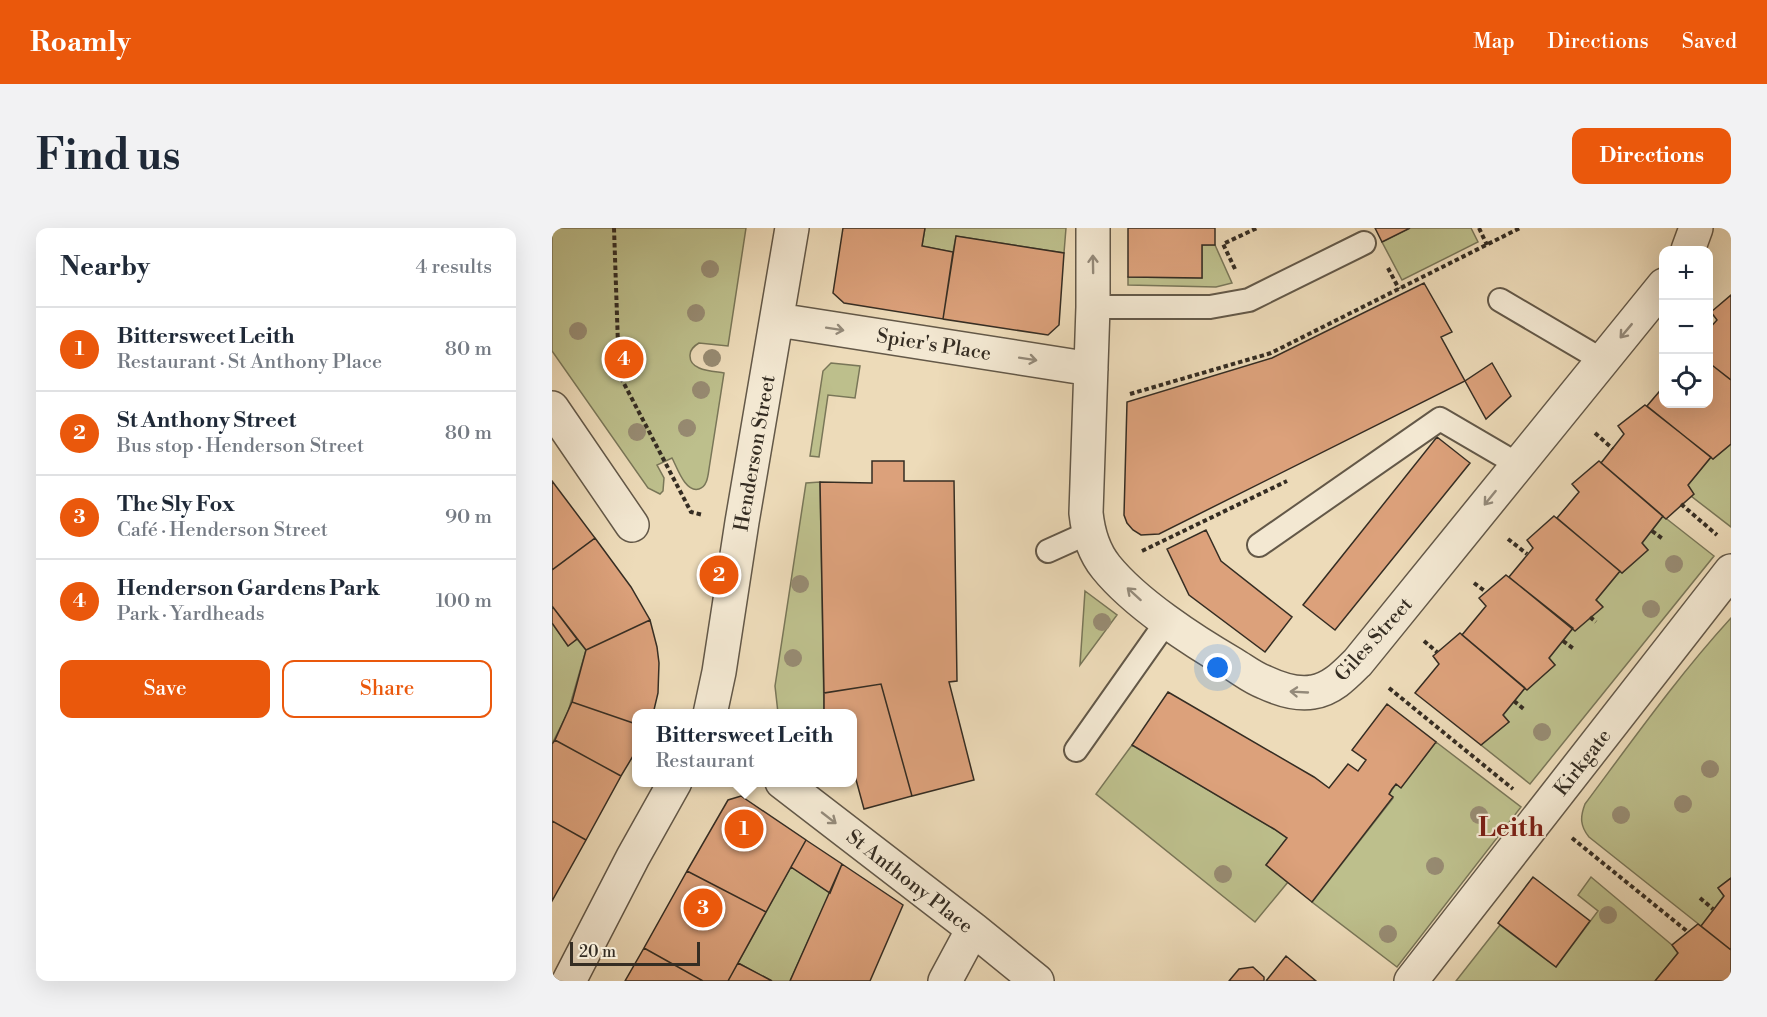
<!DOCTYPE html>
<meta charset="utf-8">
<style>
:root{--surface:#fff;--page:#f2f2f3;--text:#1f2937;--muted:#747a83;--line:#e0e1e3;--accent:#ea580c}
body{margin:0;font-family:"Libre Bodoni",serif;background:var(--page);color:var(--text)}
.controls{position:absolute;right:18px;top:18px;display:grid;overflow:hidden;border-radius:12px;box-shadow:0 6px 24px #0002}
.controls button{width:54px;height:54px;display:grid;place-items:center;padding:0;border:0;border-bottom:2px solid var(--line);background:var(--surface);color:var(--text);font:30px sans-serif}
.scale{position:absolute;left:18px;bottom:15px;width:130px;box-sizing:border-box;padding-left:6px;border:3px solid #352d23;border-top:0;font-size:16px;line-height:21px;white-space:nowrap;color:#352d23;-webkit-text-stroke:4px #f3e8d2;paint-order:stroke}
.you{position:absolute;left:666px;top:440px;width:21px;height:21px;margin:-15px;border:4px solid #fff;border-radius:50%;background:#1a73e8;box-shadow:0 0 0 9px #1a73e833}
.badge{display:grid;place-items:center;width:39px;height:39px;border-radius:50%;background:var(--accent);color:#fff;font-size:20px;font-weight:700}
.pin{position:absolute;translate:-50% -50%;border:3px solid #fff;box-shadow:0 2px 6px #0006}
.popup{position:absolute;left:80px;top:481px;width:225px;height:78px;box-sizing:border-box;display:grid;place-content:center;border-radius:12px;background:var(--surface);filter:drop-shadow(0 2px 4px #0005);font-size:20px;white-space:nowrap;color:var(--muted)}
.popup b{font-size:22px;color:var(--text)}
.popup::after{content:'';position:absolute;left:50%;top:100%;margin-left:-12px;border:12px solid transparent;border-top-color:var(--surface)}
.list{margin:0;padding:0;list-style:none}
h2{display:flex;justify-content:space-between;align-items:center;height:78px;margin:0;padding:0 24px;font-size:26px}
h2 small{font-size:20px;font-weight:400;color:var(--muted)}
.list li{display:grid;grid-template-columns:39px 1fr auto;gap:18px;align-items:center;box-sizing:border-box;height:84px;padding:0 24px;border-top:2px solid var(--line)}
.list b{display:block;font-size:22px;white-space:nowrap}
.list p{margin:0;font-size:20px;white-space:nowrap;color:var(--muted)}
.list em{font-size:20px;font-style:normal;color:var(--muted)}
.actions{display:flex;gap:12px;padding:18px 24px}
.actions a{flex:1;padding:14px 0;border:2px solid var(--accent);border-radius:12px;text-align:center;font-size:21px;color:var(--accent)}
.actions .main{background:var(--accent);color:#fff}
.icon{flex:none;width:33px;height:33px;fill:none;stroke:currentColor;stroke-width:2;stroke-linecap:round;stroke-linejoin:round}
.map{position:relative;flex:none;width:1179px;height:753px;overflow:hidden;border-radius:12px}
header{display:flex;align-items:center;gap:36px;box-sizing:border-box;height:84px;padding:0 30px;background:var(--accent);color:#fff}
header strong{font-size:28px}
nav{display:flex;gap:33px;margin-inline-start:auto;font-size:21px}
.intro{display:flex;align-items:center;justify-content:space-between;box-sizing:border-box;height:144px;padding:0 36px}
h1{margin:0;font-size:42px}
.button{padding:15px 27px;border-radius:12px;background:var(--accent);color:#fff;font-size:21px;font-weight:700}
main{display:flex;gap:36px;padding:0 36px}
aside{flex:1;background:var(--surface);border-radius:12px;box-shadow:0 6px 24px #0002}
.map>svg:first-child{display:block}
</style>
<header>
<strong>Roamly</strong>
<nav><a>Map</a><a>Directions</a><a>Saved</a></nav>
</header>
<div class="intro"><h1>Find us</h1><a class="button">Directions</a></div>
<main>
<aside>
<h2>Nearby<small>4 results</small></h2>
<ul class="list">
<li><span class="badge">1</span><div><b>Bittersweet Leith</b><p>Restaurant · St Anthony Place</p></div><em>80 m</em></li>
<li><span class="badge">2</span><div><b>St Anthony Street</b><p>Bus stop · Henderson Street</p></div><em>80 m</em></li>
<li><span class="badge">3</span><div><b>The Sly Fox</b><p>Café · Henderson Street</p></div><em>90 m</em></li>
<li><span class="badge">4</span><div><b>Henderson Gardens Park</b><p>Park · Yardheads</p></div><em>100 m</em></li>
</ul>
<div class="actions"><a class="main">Save</a><a>Share</a></div>
</aside>
<div class="map">
<svg width="1179" height="753" viewBox="0 0 1179 753">
<rect width="100%" height="100%" fill="#eddbb9"/>
<filter id="stains"><feTurbulence type="fractalNoise" baseFrequency=".00333" numOctaves="4"/><feColorMatrix values="0 0 0 0 .2 0 0 0 0 .09 0 0 0 0 .02 0 0 0 .5 -.17"/></filter>
<radialGradient id="worn" r=".72"><stop offset=".6" stop-color="#630" stop-opacity="0"/><stop offset="1" stop-color="#630" stop-opacity=".3"/></radialGradient>
<!-- green -->
<path fill="#bdbf8c" stroke="#797658" stroke-width="1.5" d="M0,0H194L176,118L147,115C142,118 138,121 138,127C137,143 161,143 172,145L157,241C156,248 155,259 147,261C133,265 125,239 120,230L105,237L112,250L111,263L108,266L96,260L0,123Z
M373,0H514L512,25L404,8L401,24L370,18Z
M858,0H919L926,14L850,52L830,14Z
M650,17H663L680,55L664,59L576,57V49L650,50Z
M279,135L308,138L303,170L276,167L267,229L258,228L271,143Z
M1179,216V299L1139,268L1136,257L1159,229L1161,231Z
M268,254L272,485H226L223,458L254,255Z
M1111,288L1162,328L978,556L929,517L957,494L951,487L973,460L975,461L1003,437L997,430L1021,400L1050,378L1044,372L1068,343L1070,345L1096,322L1090,315Z
M533,363L565,387L528,437Z
M1179,390V650L1166,660L1172,668L1149,698L1037,609C1028,598 1028,589 1033,576C1080,513 1126,448 1179,390Z
M0,395L16,418L25,411L34,422L16,484L0,516Z
M884,514L969,579L845,739L760,674L841,570L837,566L844,556L849,559Z
M580,517L722,601L735,610L714,637L736,654L703,694L544,566Z
M239,639L278,665L238,753H220L186,735Z
M1039,649L1120,717L1126,725L1103,753H904L948,697L1004,739L1046,683L1026,667Z"/>
<!-- building -->
<path fill="#dca17b" stroke="#352d23" stroke-width="1.5" d="M291,0H373L370,18L401,24L391,91L292,75L281,65Z
M576,0H663V17H650V50L576,49Z
M823,0H858L830,14Z
M404,8L512,25L507,97L496,107L391,91Z
M872,55L900,104L889,109L913,153L607,306L589,307L581,302L575,295L572,287L575,174L720,130Z
M1179,67V152L1156,134V102L1165,92L1159,84Z
M1156,134L1179,152V216L1161,231L1095,178L1112,158V176H1156Z
M940,135L959,168L934,191L913,153Z
M1093,177L1159,229L1136,257L1142,266L1114,291L1049,235L1072,206L1066,198Z
M885,209L918,235L783,402L751,377Z
M320,233H352V253H402L405,453L397,454L422,552L360,568L329,456L272,465L268,254L320,255Z
M1047,233L1111,288L1090,315L1096,322L1070,345L1005,290L1027,264L1020,256Z
M0,253L43,310L0,342Z
M1002,288L1068,343L1044,372L1051,379L1023,403L957,349L981,320L975,312Z
M654,302L669,333L740,389L713,424L637,367L615,321Z
M43,310L79,359L98,392L34,422L0,378V342Z
M954,347L1021,400L997,430L1003,437L975,462L910,407L934,378L927,370Z
M0,378L25,411L16,418L0,395Z
M98,392L105,419L107,435L106,465L101,486H84V496L20,474L34,422Z
M908,405L973,460L951,487L957,494L929,517L863,465L887,436L881,428Z
M329,456L360,568L312,581L300,537V486L272,485V465Z
M616,464L762,549L777,560L796,536L806,543L814,532L800,522L835,476L884,514L849,560L844,556L840,561L837,566L841,569L760,674L714,637L735,610L722,601L580,517Z
M20,474L84,496V523L69,548L3,512Z
M3,512L69,548L34,612L0,593V516Z
M189,568L254,612L214,684L135,643L176,572Z
M0,593L34,612L0,673Z
M254,612L290,636L278,665L239,639Z
M290,636L351,677L318,753H238Z
M135,643L214,684L176,753H151L92,720Z
M981,649L1038,693L1004,739L946,695Z
M1179,650V722L1149,698L1172,668L1166,660Z
M1146,696L1179,722V753H1103L1126,725L1120,717Z
M92,720L151,753H73Z
M734,728L764,753H714Z
M186,735L220,753H176Z
M701,739L712,749V753H677L687,741Z"/>
<g fill="none" stroke-linecap="round" stroke-linejoin="round">
<!-- lane casing -->
<g stroke="#635848" stroke-width="26">
<path id="lane" d="M948,72L1050,132
M541,79H658L697,72L812,15
M707,317L888,191L965,236
M496,323L536,305
M524,522L615,393"/>
</g>
<!-- street casing -->
<g stroke="#635848" stroke-width="36">
<path id="street" d="M541,0V79L534,285C536,304 541,323 554,339C583,375 641,413 681,436C691,442 701,450 712,454C727,461 745,467 761,464C780,461 793,447 806,434L1112,57
M1136,22L1144,0
M226,92L539,141
M0,180L80,297
M158,486L167,444L190,294L240,0
M230,554L421,701L485,753
M17,753L81,629L123,554
M393,753L421,701
M859,753L1179,343"/>
</g>
<!-- path -->
<path stroke="#352d23" stroke-width="4" stroke-dasharray="4.5 3" stroke-linecap="butt" d="M62,0L67,146L139,284L151,287
M927,0L935,17
M836,40L847,61
M683,41L671,16L705,0
M578,166L719,125L968,0
M1043,205L1061,221
M1129,276L1165,307
M1100,303L1111,311
M956,311L975,326
M590,323L735,253
M922,355L934,364
M1038,389L1044,394
M872,413L885,424
M1011,413L1022,421
M837,460L961,561
M962,473L973,482
M1020,610L1136,704
M1148,670L1161,681"/>
<!-- lane -->
<use href="#lane" stroke="#f3e8d2" stroke-width="22"/>
<!-- street -->
<use href="#street" stroke="#f3e8d2" stroke-width="33"/>
</g>
<!-- trees -->
<g fill="#978b72">
<circle cx="158" cy="41" r="9"/>
<circle cx="144" cy="85" r="9"/>
<circle cx="26" cy="103" r="9"/>
<circle cx="160" cy="130" r="9"/>
<circle cx="149" cy="162" r="9"/>
<circle cx="135" cy="200" r="9"/>
<circle cx="85" cy="204" r="9"/>
<circle cx="1122" cy="336" r="9"/>
<circle cx="248" cy="356" r="9"/>
<circle cx="1099" cy="381" r="9"/>
<circle cx="550" cy="394" r="9"/>
<circle cx="241" cy="430" r="9"/>
<circle cx="990" cy="504" r="9"/>
<circle cx="1158" cy="541" r="9"/>
<circle cx="1131" cy="576" r="9"/>
<circle cx="927" cy="587" r="9"/>
<circle cx="1069" cy="587" r="9"/>
<circle cx="883" cy="638" r="9"/>
<circle cx="671" cy="646" r="9"/>
<circle cx="1056" cy="687" r="9"/>
<circle cx="836" cy="706" r="9"/>
</g>
<!-- one-way arrows -->
<defs><path id="oneway-shaft" d="M-6 0H5M1.5-3L5.5 0L1.5 3" fill="none" stroke-width="1.6" stroke-linecap="round" stroke-linejoin="round" transform="scale(1.5)"/></defs>
<g stroke="#948a7a">
<use href="#oneway-shaft" transform="translate(541 36) rotate(-91)"/>
<use href="#oneway-shaft" transform="translate(283 101) rotate(9)"/>
<use href="#oneway-shaft" transform="translate(1074 103) rotate(130)"/>
<use href="#oneway-shaft" transform="translate(476 131) rotate(9)"/>
<use href="#oneway-shaft" transform="translate(938 270) rotate(129)"/>
<use href="#oneway-shaft" transform="translate(582 366) rotate(-138)"/>
<use href="#oneway-shaft" transform="translate(747 464) rotate(-177)"/>
<use href="#oneway-shaft" transform="translate(277 590) rotate(38)"/>
</g>
<g text-anchor="middle" stroke-width="4.5" stroke-linejoin="round" paint-order="stroke">
<!-- street labels -->
<g font-size="20" fill="#352d23" stroke="#f3e8d2">
<text transform="translate(382 116) rotate(9)" y="7">Spier's Place</text>
<text transform="translate(202 225) rotate(-80)" y="7">Henderson Street</text>
<text transform="translate(821 411) rotate(-48)" y="7">Giles Street</text>
<text transform="translate(1030 534) rotate(-52)" y="7">Kirkgate</text>
<text transform="translate(358 653) rotate(38)" y="7">St Anthony Place</text>
</g>
<!-- district labels -->
<g font-size="26" font-weight="bold" fill="#7a1f14" stroke="#f3e8d2">
<text x="959" y="608">Leith</text>
</g>
</g>
<rect width="100%" height="100%" filter="url(#stains)"/>
<rect width="100%" height="100%" fill="url(#worn)"/>
</svg>
<div class="controls">
<button>+</button>
<button>−</button>
<button><svg class="icon" aria-label="locate" viewBox="0 0 24 24"><circle cx="12" cy="12" r="6"/><path d="M12 2v4M12 18v4M2 12h4M18 12h4"/></svg></button>
</div>
<div class="scale">20 m</div>
<div class="you"></div>
<div class="pin badge" style="left:192px;top:601px">1</div>
<div class="popup"><b>Bittersweet Leith</b>Restaurant</div>
<div class="pin badge" style="left:167px;top:347px">2</div>
<div class="pin badge" style="left:151px;top:680px">3</div>
<div class="pin badge" style="left:72px;top:131px">4</div>
</div>
</main>
